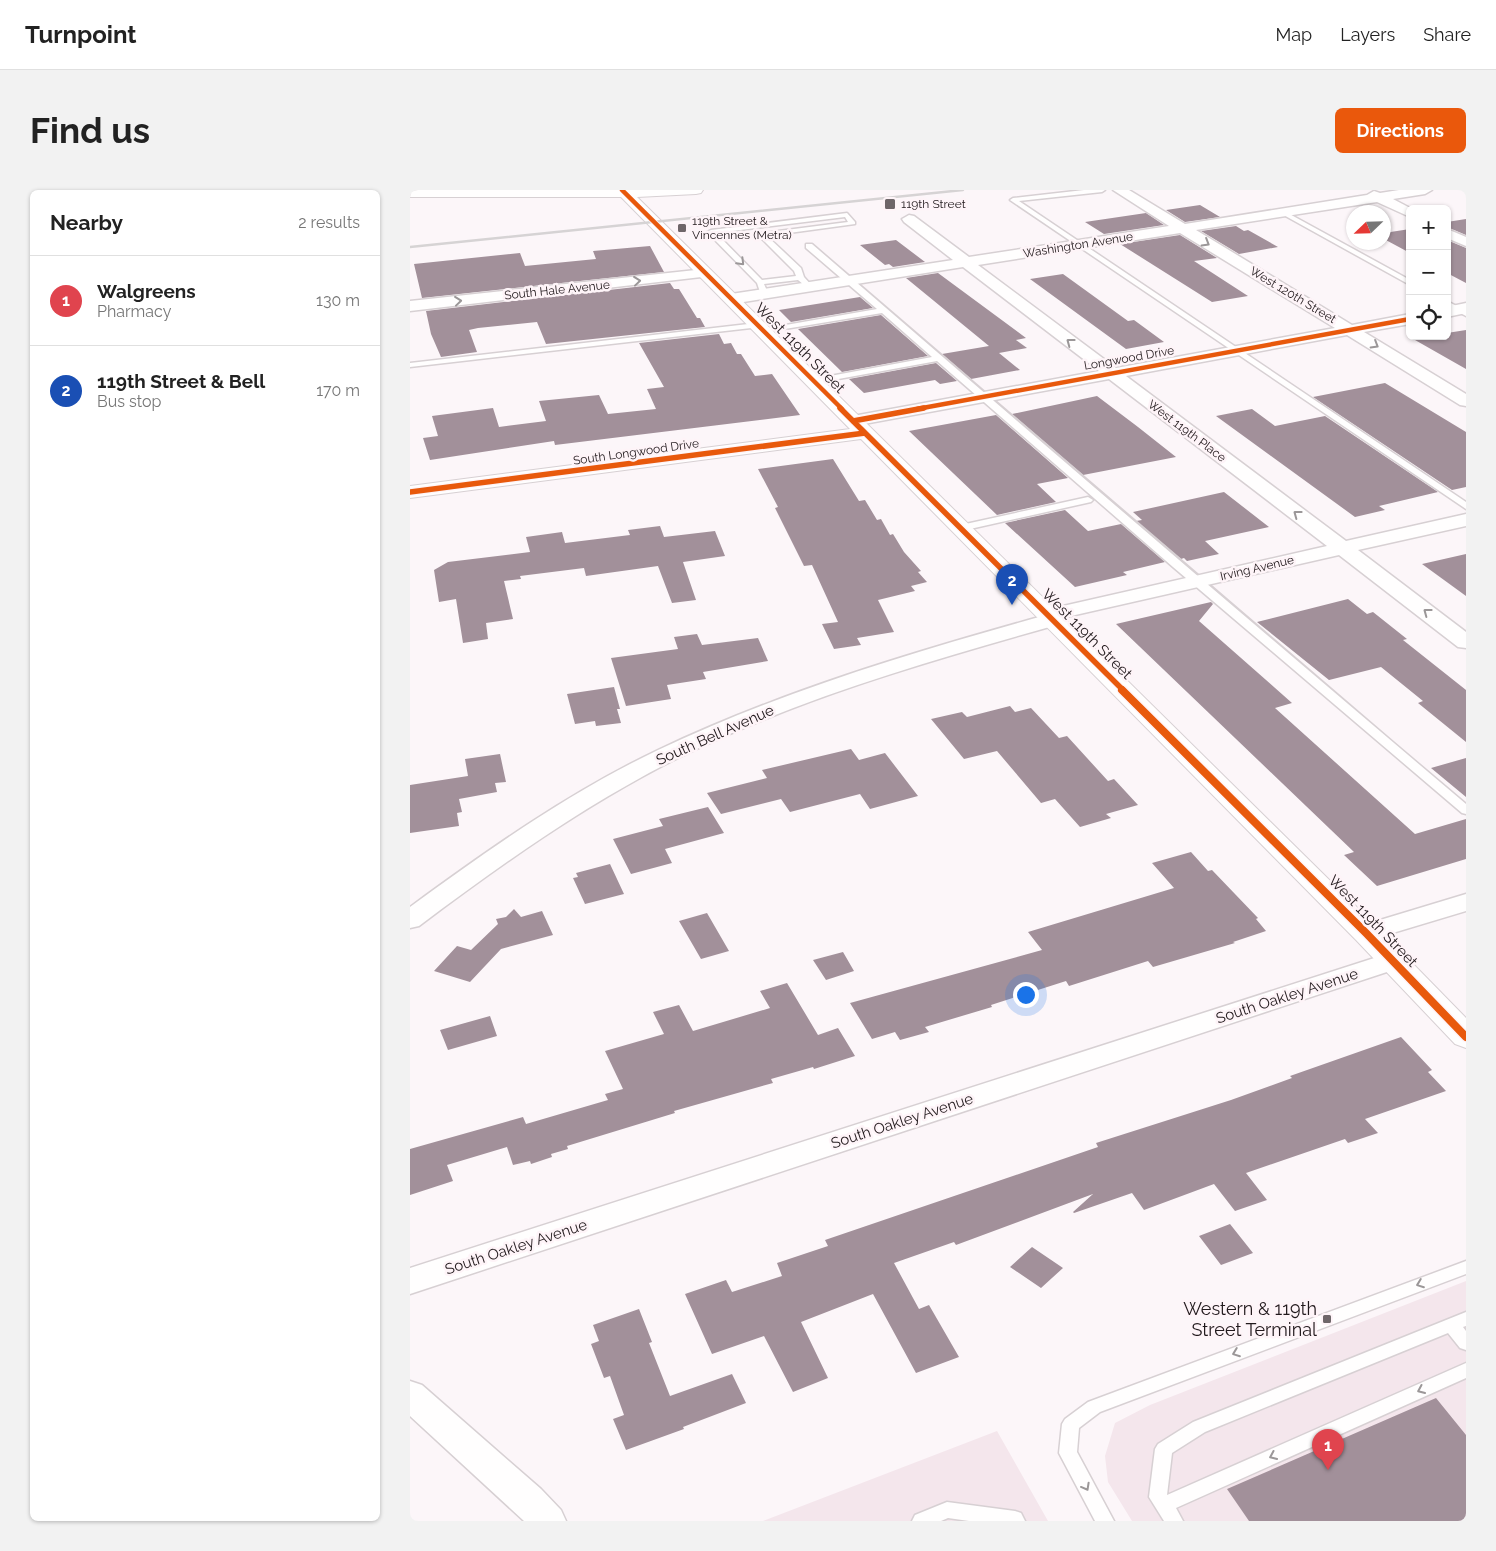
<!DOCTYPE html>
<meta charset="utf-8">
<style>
:root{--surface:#fff;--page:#f2f2f2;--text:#222;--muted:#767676;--line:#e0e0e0;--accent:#ea580c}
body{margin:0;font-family:Raleway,sans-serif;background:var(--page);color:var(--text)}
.controls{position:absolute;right:15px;top:15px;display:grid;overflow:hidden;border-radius:8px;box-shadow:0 1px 4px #0004}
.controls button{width:45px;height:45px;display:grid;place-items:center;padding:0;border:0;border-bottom:1px solid var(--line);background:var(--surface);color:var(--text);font:25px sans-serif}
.compass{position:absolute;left:936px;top:15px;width:45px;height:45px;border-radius:50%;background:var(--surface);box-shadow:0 1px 4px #0004;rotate:247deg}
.you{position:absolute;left:615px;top:804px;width:18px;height:18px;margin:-12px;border:4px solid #fff;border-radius:50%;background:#1a73e8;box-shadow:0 0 0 8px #1a73e833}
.badge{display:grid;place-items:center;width:32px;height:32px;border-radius:50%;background:var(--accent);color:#fff;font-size:16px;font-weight:700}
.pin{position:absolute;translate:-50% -41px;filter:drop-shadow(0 1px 2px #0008)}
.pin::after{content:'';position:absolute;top:26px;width:18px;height:15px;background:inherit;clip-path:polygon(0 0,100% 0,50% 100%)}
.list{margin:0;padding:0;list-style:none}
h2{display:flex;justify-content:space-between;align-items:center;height:65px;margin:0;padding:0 20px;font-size:21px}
h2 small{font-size:16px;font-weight:400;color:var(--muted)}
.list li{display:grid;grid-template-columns:32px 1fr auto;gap:15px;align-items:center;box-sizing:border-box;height:90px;padding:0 20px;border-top:1px solid var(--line)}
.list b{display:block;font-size:19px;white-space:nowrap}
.list p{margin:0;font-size:16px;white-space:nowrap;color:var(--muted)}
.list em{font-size:16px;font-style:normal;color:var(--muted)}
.icon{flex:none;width:28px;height:28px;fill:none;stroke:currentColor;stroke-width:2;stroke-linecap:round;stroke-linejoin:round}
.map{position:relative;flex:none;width:1056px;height:1331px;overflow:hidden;border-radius:8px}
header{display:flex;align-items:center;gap:30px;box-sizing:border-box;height:70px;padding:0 25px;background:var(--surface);border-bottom:1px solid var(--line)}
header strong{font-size:24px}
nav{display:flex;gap:28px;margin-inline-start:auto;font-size:18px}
.intro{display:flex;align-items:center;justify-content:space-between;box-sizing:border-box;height:120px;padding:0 30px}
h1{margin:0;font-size:35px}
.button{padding:12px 22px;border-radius:8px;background:var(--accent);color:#fff;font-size:18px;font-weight:700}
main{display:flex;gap:30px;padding:0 30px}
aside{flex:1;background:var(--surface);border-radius:8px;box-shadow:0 1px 4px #0004}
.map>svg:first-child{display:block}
</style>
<header>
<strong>Turnpoint</strong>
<nav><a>Map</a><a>Layers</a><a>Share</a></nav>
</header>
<div class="intro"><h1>Find us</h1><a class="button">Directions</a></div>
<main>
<aside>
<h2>Nearby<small>2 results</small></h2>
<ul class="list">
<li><span class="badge" style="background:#e0444e">1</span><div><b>Walgreens</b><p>Pharmacy</p></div><em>130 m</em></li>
<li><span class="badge" style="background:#1a4fb4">2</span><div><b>119th Street &amp; Bell</b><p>Bus stop</p></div><em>170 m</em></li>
</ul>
</aside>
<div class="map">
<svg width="1056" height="1331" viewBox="0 0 1056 1331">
<rect width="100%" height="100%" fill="#fcf6f9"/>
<!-- built -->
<path fill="#f4e6ec" d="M1056,1091V1331H722L698,1292L695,1266L705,1233L740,1215Z
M587,1241L638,1331H353Z"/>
<!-- building -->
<path fill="#a2909a" d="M790,15L810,27L775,32L756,20Z
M736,23L754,35L694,44L675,32Z
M1056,29V45L1037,37V32Z
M826,36L834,41L838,40L868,57L829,64L791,41Z
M1000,39V63L974,49V43Z
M770,45L807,68L784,71L838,106L802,112L710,54Z
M486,50L515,72L483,77L479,74L475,75L450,55Z
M1037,50L1056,58V93L1037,83Z
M240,56L254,82L12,108L4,74L110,63L115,76L186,69L183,61Z
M528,83L616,148L606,150L617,158L589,163L610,180L561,189L532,164L579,156L496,88Z
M653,84L718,131L724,130L754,152L716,159L620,89Z
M260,93L264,99H269L287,128H290L295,137L136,154L127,132L68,138L59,140L67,162L31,167L21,144L16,121Z
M450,107L463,118L381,132L369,120Z
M471,125L518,166L432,182L388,139Z
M1056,140V179L1005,150L1022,146H1037V143Z
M309,144L314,154L321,153L327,164H331L345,186L362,184L390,225L145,255L144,251L20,270L13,248L28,246L22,226L83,218L89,237L136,231L129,211L189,205L198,224L246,219L237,199L254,197L229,153Z
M526,173L547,191L530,194L525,190L454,203L439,189Z
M975,193L1056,242V297L1042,300L903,207Z
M687,206L728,237L766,267L673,285L602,224Z
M842,219L865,236L915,226L1028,302L969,316L975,320L945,327L806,226Z
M586,225L658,288L627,294L646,312L587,325L499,241Z
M423,269L449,311L455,310L467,330L471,329L480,345L483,344L494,362L511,381L508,382L517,392L501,396L505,401L468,410L484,442L447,448L451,455L424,459L412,434L428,432L402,375L394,376L365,318L368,317L348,279Z
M814,302L859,337L795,351L809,364L777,371L774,368L771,369L726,331L732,330L723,322Z
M655,320L678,341L711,334L755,372L713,382L717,385L665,397L595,333Z
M250,336L254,347L305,341L315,366L273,372L286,410L262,413L248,376L176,386L174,378L110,386L111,389L94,391L103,429L76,433L78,449L53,453L46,409L29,412L24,380L38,372L120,362L116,347L152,342L155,353L220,345L218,340Z
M1056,364V406L1012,374Z
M938,409L957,424L963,422L997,449L993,450L1056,500V552L1008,513L1013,511L971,477L919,490L847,432Z
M801,412L803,414L789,431L882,513L865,518L1005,644L1056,629V669L967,696L934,665L944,662L706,434Z
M287,444L292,455L348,448L358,471L293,482L296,489L257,495L261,509L216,516L201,468L268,459L264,447Z
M204,497L210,519H207L211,533L186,536L185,531L165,534L157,504Z
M600,516L605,522L621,518L649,548L657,546L698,591L704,589L728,615L696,624L701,628L670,637L645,609L631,613L587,561L554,569L521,529L552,522L557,527Z
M441,559L449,570L475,563L508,606L460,619L450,604L380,622L371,609L311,624L297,603L357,588L352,580Z
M90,564L96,592L85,593L87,602L49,609L52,622L47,623L49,636L0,643V595L58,586L55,569Z
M1056,568V607L1021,578Z
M298,617L314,643L255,659L262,673L221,684L203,649L253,636L249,629Z
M781,662L798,681L802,680L848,728L846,729L856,741L823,752L825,753L743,777L738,771L659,796L656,791L581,815L582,817L515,837L519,842L490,850L485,842L462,849L440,813L632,760L618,742L764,698L742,673Z
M200,674L214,704L175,714L163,688L168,687L166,683Z
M104,719L111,727L132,721L143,745L91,759L60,792L24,781L47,756L61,760L88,734L86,729L96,727Z
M297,723L319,761L291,769L269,731Z
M433,762L444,781L416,790L403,770Z
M377,793L408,845L428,838L445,866L404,879L403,877L361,889L363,893L264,921L265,923L157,956L158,959L141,964L142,967L121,974L120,971L103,975L97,957L37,975L43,991L0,1005V959L113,927L116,934L198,910L195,904L213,899L195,861L254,844L243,822L269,815L283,841L360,818L350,801Z
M80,826L87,846L38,860L30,840Z
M991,847L1022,880L1018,882L1036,901L955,929L968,943L938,953L935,949L836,983L857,1010L825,1021L804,994L734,1020L722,1003L664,1023L663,1022L683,1004L546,1055L544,1052L484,1073L509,1119L519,1115L549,1167L506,1183L463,1104L391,1132L418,1188L383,1202L354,1146L302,1164L275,1104L316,1090L322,1102L372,1086L367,1073L418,1056L415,1050L688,957L686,953L821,910L882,888L880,886Z
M820,1034L843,1063L811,1075L789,1046Z
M622,1057L653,1078L631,1098L600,1077Z
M229,1119L242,1152L239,1153L260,1206L322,1184L336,1213L273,1237L274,1239L216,1260L203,1229L214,1225L200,1186L194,1188L181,1154L189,1151L183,1135Z
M1026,1208L1056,1245V1331H839L817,1299Z"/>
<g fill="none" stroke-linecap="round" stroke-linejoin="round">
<!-- lane casing -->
<g stroke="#d7d0d3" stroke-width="3">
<path id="lane" d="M674,0H695L692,2L609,11L1056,312V319L600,10L603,8Z
M870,21H874L1000,90V95L870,23Z
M437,23L445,32V34L357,46L391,78L394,87L403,97L399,99L388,90L354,94L358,103L351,105L347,93L297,42L301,40ZM435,27L438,32L353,43L346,41V43L384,81L386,86L352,90L306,43Z
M396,54H402C617,240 836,428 1056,614V624L1052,623L763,377L527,171L401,194L400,192L404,189L522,167L472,123L350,143V139H353L467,119L396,58Z
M1037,111L1056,121V126L1037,116Z
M347,133H350V137L0,177V173Z
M678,307L683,310L681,312L551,341L546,338L551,335Z
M1056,1071V1084L690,1222L669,1238L667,1262L704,1331H685L649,1263L652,1234L655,1229L678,1212Z
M1056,1122V1136L1053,1137L1056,1141V1160L1050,1158L1038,1143L795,1242L762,1263L757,1305L1056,1173V1188L766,1318L773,1331H754L739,1307L745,1259L748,1254L783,1232Z
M537,1312L605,1321L611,1323L615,1331H559L538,1328L531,1331H502L505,1325Z"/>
</g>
<!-- street casing -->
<g stroke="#d7d0d3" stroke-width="3">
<path id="street" d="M703,0H719L775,34L957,5L964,1L970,3L989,0H1022L1015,4L983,9L1002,19H1000V27L967,12L786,40L942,135L1000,124V134L954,142L1056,204V216L1050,215L937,145L716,186L936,351L1056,324V336L948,360L1056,442V458L1048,457L929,365L652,428L653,430L650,434C519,471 385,509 262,571C172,617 90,675 9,736L0,738V717C79,659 160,602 248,560C370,502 500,463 629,427L628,425L631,421L917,356L699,189L443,236L437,235L434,231L437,227L443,226L689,181L553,77L321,114L316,112L313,109L316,106L321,104L543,70L494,32L492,29L499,25L504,26L559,67L759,36ZM770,43L925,138L706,178L568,75Z
M1037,39L1056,47V56L1037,48Z
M295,79L300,80L302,83L300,86L0,121V111Z
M1056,113V123L1037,127V117Z
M1056,704V721L956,751L947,749L943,743L947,737Z
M983,762L992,765L996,771L992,777L0,1104V1078Z
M0,1191L12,1195L131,1299L151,1320L156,1331H114L0,1226Z"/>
</g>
<!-- secondary casing -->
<g stroke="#d7d0d3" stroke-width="2">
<path id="secondary" d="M0,0H293L291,3L286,4L227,7L966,736L1056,828V858L1045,854L946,750L451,249L0,308V296L440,239L211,7H0Z"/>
</g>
<!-- lane -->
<use href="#lane" fill="#fffefe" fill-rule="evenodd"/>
<!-- street -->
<use href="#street" fill="#fffefe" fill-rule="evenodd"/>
<!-- secondary -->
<use href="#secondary" fill="#fffefe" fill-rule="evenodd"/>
<!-- rail -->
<path stroke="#d6d3d4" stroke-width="2.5" d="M0,57L553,0"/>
<!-- cycleway-far2 casing -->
<g stroke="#fef4f8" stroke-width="6">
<path id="cycleway-far2" d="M212,0L432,219
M507,219L1000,129"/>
</g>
<!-- cycleway-far1 casing -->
<g stroke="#fef4f8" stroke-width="8">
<path id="cycleway-far1" d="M430,218L714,501
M443,231L514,218
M0,302L455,243"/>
</g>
<!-- cycleway casing -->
<g stroke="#fef4f8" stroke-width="11">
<path id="cycleway" d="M712,500L956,743L1056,847"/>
</g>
<!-- cycleway-far2 -->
<use href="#cycleway-far2" stroke="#e8590c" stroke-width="4.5"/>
<!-- cycleway-far1 -->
<use href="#cycleway-far1" stroke="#e8590c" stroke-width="5.5"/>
<!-- cycleway -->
<use href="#cycleway" stroke="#e8590c" stroke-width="8"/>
</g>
<!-- one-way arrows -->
<defs><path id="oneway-chevron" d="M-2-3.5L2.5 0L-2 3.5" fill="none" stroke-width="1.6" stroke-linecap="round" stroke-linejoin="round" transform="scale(1.25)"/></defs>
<g stroke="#9b9798">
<use href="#oneway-chevron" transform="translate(796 53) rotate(31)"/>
<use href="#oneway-chevron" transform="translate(331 72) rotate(45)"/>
<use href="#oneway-chevron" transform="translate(227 91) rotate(-6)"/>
<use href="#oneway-chevron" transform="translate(48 111) rotate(-6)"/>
<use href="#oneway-chevron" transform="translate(660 152) rotate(-143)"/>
<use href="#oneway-chevron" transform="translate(965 155) rotate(31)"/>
<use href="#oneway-chevron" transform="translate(887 324) rotate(-143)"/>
<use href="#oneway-chevron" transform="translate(1017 422) rotate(-143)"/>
<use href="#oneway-chevron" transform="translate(1010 1094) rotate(159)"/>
<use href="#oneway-chevron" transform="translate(826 1163) rotate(159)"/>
<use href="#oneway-chevron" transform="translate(1011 1200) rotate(156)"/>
<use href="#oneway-chevron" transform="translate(863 1266) rotate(156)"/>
<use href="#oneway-chevron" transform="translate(676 1297) rotate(61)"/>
</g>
<!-- markers -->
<g fill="#6e6669" stroke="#fef4f8" stroke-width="2">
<rect x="474" y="8" width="12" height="12" rx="2.5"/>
<rect x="267" y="33" width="10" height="10" rx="2.5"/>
<rect x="912" y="1124" width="10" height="10" rx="2.5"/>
</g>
<g text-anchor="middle" stroke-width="5" stroke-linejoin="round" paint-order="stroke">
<!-- far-poi labels -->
<g font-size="12" fill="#21191c" stroke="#fef4f8" text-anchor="start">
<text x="491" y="18">119th Street</text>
<text x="282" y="35">119th Street &amp;<tspan x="282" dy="14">Vincennes (Metra)</tspan></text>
</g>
<!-- far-street labels -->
<g font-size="12" fill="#21191c" stroke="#fef4f8">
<text transform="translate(668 55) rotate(-9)" y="4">Washington Avenue</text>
<text transform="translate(147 100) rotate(-6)" y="4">South Hale Avenue</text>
<text transform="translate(883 105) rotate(31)" y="4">West 120th Street</text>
<text transform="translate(719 168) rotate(-10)" y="4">Longwood Drive</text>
<text transform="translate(777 241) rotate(37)" y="4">West 119th Place</text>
<text transform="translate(226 262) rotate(-8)" y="4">South Longwood Drive</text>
<text transform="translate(847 378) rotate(-13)" y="4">Irving Avenue</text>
</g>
<!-- street labels -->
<g font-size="15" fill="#21191c" stroke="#fef4f8">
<text transform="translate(390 158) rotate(45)" y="5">West 119th Street</text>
<text transform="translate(677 444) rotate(45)" y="5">West 119th Street</text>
<text transform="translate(305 545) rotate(-24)" y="5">South Bell Avenue</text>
<text transform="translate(963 731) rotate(46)" y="5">West 119th Street</text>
<text transform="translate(877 806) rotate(-18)" y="5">South Oakley Avenue</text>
<text transform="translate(492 931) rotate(-18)" y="5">South Oakley Avenue</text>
<text transform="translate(106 1057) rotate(-18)" y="5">South Oakley Avenue</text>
</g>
<!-- near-poi labels -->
<g font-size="18" fill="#21191c" stroke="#fef4f8" text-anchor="end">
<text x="907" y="1125">Western &amp; 119th<tspan x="907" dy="21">Street Terminal</tspan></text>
</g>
</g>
</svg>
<div class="controls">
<button>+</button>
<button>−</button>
<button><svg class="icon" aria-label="locate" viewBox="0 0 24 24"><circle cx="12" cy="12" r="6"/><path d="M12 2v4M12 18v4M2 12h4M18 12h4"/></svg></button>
</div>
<svg class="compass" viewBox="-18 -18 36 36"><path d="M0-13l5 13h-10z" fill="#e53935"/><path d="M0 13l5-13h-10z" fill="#767676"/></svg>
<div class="you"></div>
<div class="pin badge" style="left:918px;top:1280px;background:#e0444e">1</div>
<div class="pin badge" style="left:602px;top:415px;background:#1a4fb4">2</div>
</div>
</main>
